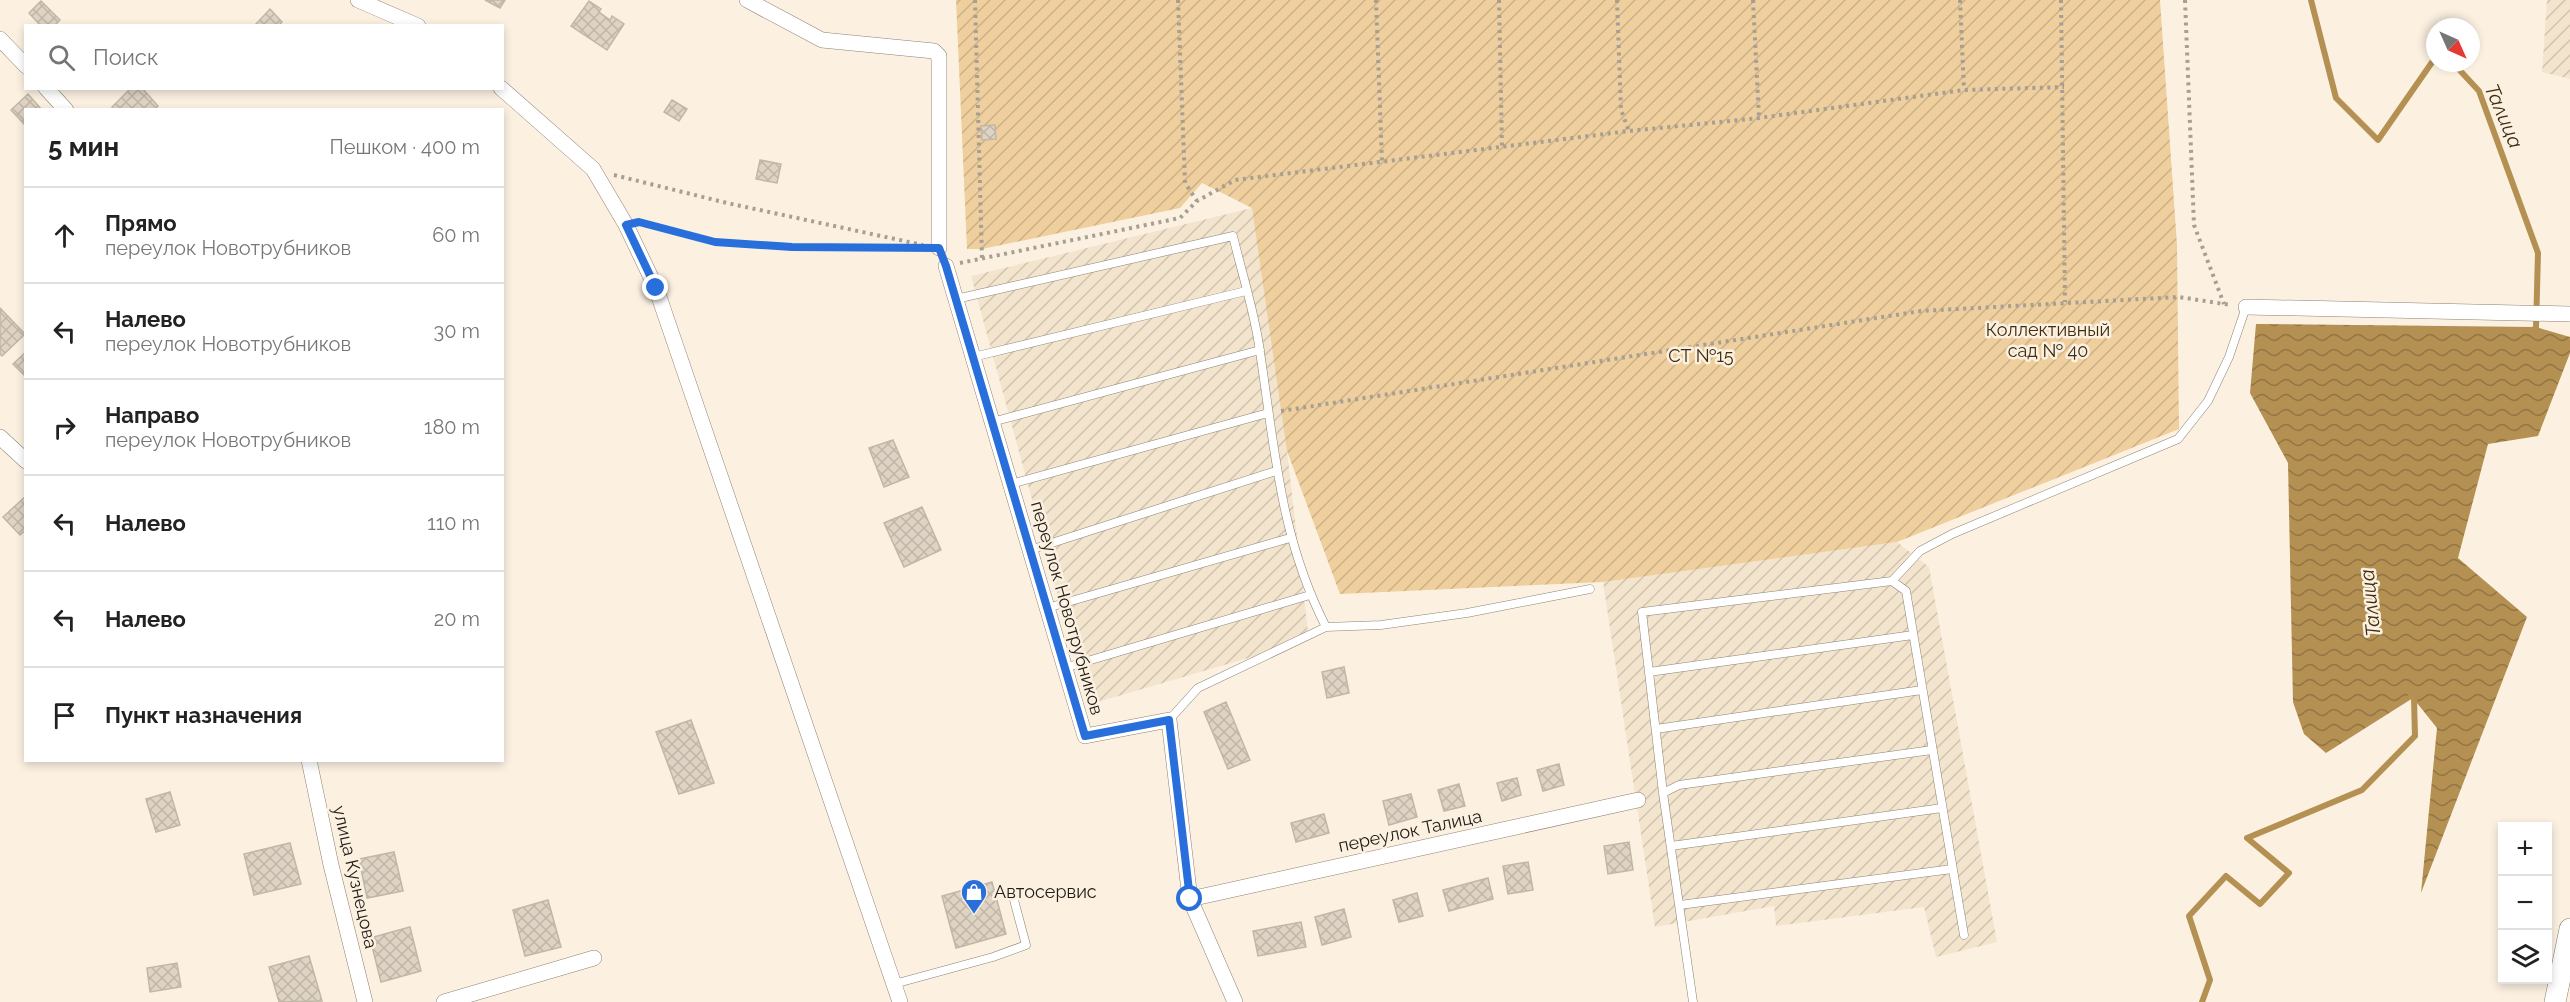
<!DOCTYPE html>
<html lang="ru">
<meta charset="utf-8">
<style>
:root{--surface:#fff;--page:#f2f2f2;--text:#222;--muted:#767676;--line:#e0e0e0}
body{margin:0;font-family:Raleway,sans-serif;background:var(--page);color:var(--text)}
.controls{position:absolute;right:18px;bottom:18px;display:grid;overflow:hidden;border-radius:0px;box-shadow:0 3px 9px #0003}
.controls button{width:54px;height:54px;display:grid;place-items:center;padding:0;border:0;border-bottom:2px solid var(--line);background:var(--surface);color:var(--text);font:30px sans-serif}
.compass{position:absolute;left:2426px;top:18px;width:54px;height:54px;border-radius:50%;background:var(--surface);box-shadow:0 3px 9px #0003;rotate:135deg}
.stop{position:absolute;width:18px;height:18px;margin:-14px;border:4px solid #296fdb;border-radius:50%;background:#fff}
.stop.end{background:#296fdb;border-color:#fff;box-shadow:0 2px 6px #0008}
.list{margin:0;padding:0;list-style:none}
h2{display:flex;justify-content:space-between;align-items:center;height:78px;margin:0;padding:0 24px;font-size:26px}
h2 small{font-size:20px;font-weight:400;color:var(--muted)}
.list li{display:grid;grid-template-columns:39px 1fr auto;gap:18px;align-items:center;box-sizing:border-box;height:96px;padding:0 24px;border-top:2px solid var(--line)}
.list b{display:block;font-size:22px;white-space:nowrap}
.list p{margin:0;font-size:20px;white-space:nowrap;color:var(--muted)}
.list em{font-size:20px;font-style:normal;color:var(--muted)}
.icon{flex:none;width:33px;height:33px;fill:none;stroke:currentColor;stroke-width:2;stroke-linecap:round;stroke-linejoin:round}
.map{position:relative;flex:none;width:2570px;height:1002px;overflow:hidden}
.search{position:absolute;background:var(--surface);box-shadow:0 3px 9px #0003;left:24px;top:24px;width:480px;height:66px;display:flex;align-items:center;gap:15px;box-sizing:border-box;padding:0 21px;border-radius:0px;color:var(--muted);font-size:22px}
.panel{position:absolute;background:var(--surface);box-shadow:0 3px 9px #0003;left:24px;top:108px;width:480px;height:654px;border-radius:0px}
.map>svg:first-child{display:block}
</style>
<div class="map">
<svg width="2570" height="1002" viewBox="0 0 2570 1002">
<defs>
<pattern id="industrial-furrows" width="10" height="10" patternUnits="userSpaceOnUse" patternTransform="scale(1.5)"><rect width="10" height="10" fill="#f3e4cd"/><path d="M-1 1l2-2M0 10L10 0M9 11l2-2" fill="none" stroke="#d0c3af"/></pattern>
<pattern id="garden-furrows" width="10" height="10" patternUnits="userSpaceOnUse" patternTransform="scale(1.5)"><rect width="10" height="10" fill="#eecf9d"/><path d="M-1 1l2-2M0 10L10 0M9 11l2-2" fill="none" stroke="#ccb186"/></pattern>
<pattern id="water-waves" width="16" height="10" patternUnits="userSpaceOnUse" patternTransform="scale(1.5)"><rect width="16" height="10" fill="#b49052"/><path d="M0 5q4-4 8 0t8 0" fill="none" stroke="#927543"/></pattern>
<pattern id="building-cross-hatch" width="8" height="8" patternUnits="userSpaceOnUse" patternTransform="scale(1.5)"><rect width="8" height="8" fill="#dfd4c4"/><path d="M0 0l8 8M0 8l8-8" fill="none" stroke="#bfb5a8"/></pattern>
</defs>
<rect width="100%" height="100%" fill="#fcf1e1"/>
<!-- industrial -->
<path fill="url(#industrial-furrows)" d="M2547,0H2570V79L2542,72Z
M1252,208L1281,400L1309,640L1088,705L971,276Z
M1897,542L1929,567L1997,942L1936,957L1924,907L1776,926L1774,906L1655,927L1603,582Z"/>
<!-- garden -->
<path fill="url(#garden-furrows)" d="M956,0H2160L2177,245L2179,429L1897,542L1603,582L1340,594L1287,451L1252,208L1202,183L1180,208L982,249H967Z"/>
<!-- water -->
<path fill="url(#water-waves)" d="M2256,324L2536,327L2570,337V353L2538,436L2488,444L2458,558L2527,617L2421,893L2437,728L2413,698L2326,753L2304,734L2293,702L2288,463L2250,393Z"/>
<g fill="none" stroke-linecap="round" stroke-linejoin="round">
<!-- stream -->
<path stroke="#b49052" stroke-width="6" d="M2311,0L2336,98L2378,140L2435,58
M2453,63L2479,91L2538,253L2536,327L2532,332
M2202,1002L2210,980L2189,916L2226,876L2260,904L2289,873L2247,838L2362,790L2415,736L2414,698L2410,693"/>
</g>
<!-- building -->
<path fill="url(#building-cross-hatch)" stroke="#c0b7a7" stroke-width="1.5" d="M485,0H505L500,8Z
M41,1L60,20L54,26H41L29,13Z
M589,1L601,9L599,12L610,20L612,16L624,24L607,50L571,26Z
M270,9L282,22L278,26H254Z
M131,88H142L158,106L154,110H114L112,107Z
M28,94L42,110H26V126L11,110Z
M672,100L687,109L679,121L664,112Z
M995,125L996,139L982,140L981,126Z
M760,160L781,164L777,183L756,179Z
M0,308L25,334L2,356L0,354Z
M26,352V377L13,364Z
M893,440L909,477L884,487L869,448Z
M26,496V530L20,535L3,517Z
M922,507L941,550L904,567L884,523Z
M1344,667L1349,693L1327,698L1322,672Z
M1226,702L1250,760L1228,769L1204,712Z
M691,720L714,783L679,794L656,732Z
M1559,764L1564,785L1543,791L1537,770Z
M1517,778L1521,795L1502,801L1497,783Z
M1459,784L1465,806L1444,811L1438,790Z
M170,792L180,825L156,832L146,799Z
M1411,794L1417,817L1389,825L1383,801Z
M1324,814L1329,833L1296,842L1291,823Z
M1629,842L1633,870L1608,874L1604,846Z
M290,843L301,884L254,895L244,854Z
M394,852L403,891L367,898L359,859Z
M1528,862L1533,890L1508,894L1503,866Z
M1488,878L1493,899L1449,911L1443,890Z
M992,882L1006,934L956,948L942,896Z
M1417,893L1423,916L1399,922L1393,900Z
M548,900L561,947L525,956L513,910Z
M1344,909L1351,937L1322,945L1315,917Z
M1301,922L1306,947L1258,956L1253,931Z
M410,927L421,971L381,982L370,938Z
M309,956L322,1001L279,1002L269,967Z
M177,963L181,987L150,992L147,968Z"/>
<g fill="none" stroke-linecap="round" stroke-linejoin="round">
<!-- lane casing -->
<g stroke="#8c8274" stroke-width="9">
<path id="lane" d="M956,299L1233,236C1242,274 1255,313 1260,352C1275,450 1280,537 1326,627
M973,357L1246,291
M992,422L1260,350
M1011,484L1268,413
M1030,550L1276,471
M1892,581L1906,591L1964,935
M1047,608L1290,538
M1064,668L1310,595
M1649,672L1913,635
M1169,720L1198,688L1326,627L1381,625L1467,613L1590,589
M1656,729L1922,690
M1663,793L1679,785L1932,750
M1671,846L1942,808
M1680,905L1952,869
M894,984L993,957L1026,945L1014,900
M1693,1002L1663,793L1642,612L1892,581L1920,551L1952,534L2178,439L2208,401L2229,357L2246,307"/>
</g>
<!-- street casing -->
<g stroke="#8c8274" stroke-width="16">
<path id="street" d="M358,0L418,26
M747,0L822,40L934,51L939,56V248
M0,39L26,66
M46,88L66,110
M501,88L593,169L626,225L656,288L900,1002
M946,266L1085,736L1169,720L1190,899L1235,1002
M2246,307L2570,314
M0,437L26,461
M309,760L331,865L365,1002
M1190,899L1638,800
M444,1002L594,958"/>
</g>
<!-- secondary casing -->
<g stroke="#8c8274" stroke-width="22">
<path id="secondary" d="M2555,1002L2570,929"/>
</g>
<!-- path -->
<path stroke="#a79f93" stroke-width="4" stroke-dasharray="3 4.5" stroke-linecap="butt" d="M975,0L982,260
M1178,0L1185,183L1197,201
M1376,0L1382,162
M1499,0L1502,147
M1617,0L1621,110L1629,131
M1753,0L1759,118
M1960,0L1964,90
M2061,0L2065,302
M2185,0L2194,225L2224,304
M614,175L727,203L923,245
M642,223L715,242L792,247L923,248
M960,263L1180,218L1197,201L1235,180L1629,131L1759,118L1964,90L2064,87
M1281,411L1921,311L2179,297L2231,305"/>
<!-- lane -->
<use href="#lane" stroke="#fff" stroke-width="8"/>
<!-- street -->
<use href="#street" stroke="#fff" stroke-width="15"/>
<!-- secondary -->
<use href="#secondary" stroke="#fff" stroke-width="21"/>
</g>
<g fill="none" stroke-linecap="round" stroke-linejoin="round">
<!-- route -->
<path stroke="#296fdb" stroke-width="8" d="M656,288L626,225L639,222L715,242L792,247L939,248L946,266L1085,736L1169,720L1190,899"/>
</g>
<!-- icons -->
<defs>
<g id="shop-pin" transform="scale(1.35)"><path d="M0 17L-7.5 6A9.5 9.5 0 1 1 7.5 6Z" fill="#296fdb" stroke="#fcf1e1"/><path d="M-5-2.5h2.3a2.7 3.5 0 0 1 5.4 0H5L5.5 6h-11ZM-1.5-2.5h3a1.5 2.3 0 0 0-3 0Z" fill="#fff"/></g>
</defs>
<g fill-rule="evenodd">
<use href="#shop-pin" x="974" y="892"/>
</g>
<g text-anchor="middle" stroke-width="5" stroke-linejoin="round" paint-order="stroke">
<!-- park labels -->
<g font-size="18" fill="#3e2e12" stroke="#fcf1e1">
<text x="2048" y="336">Коллективный<tspan x="2048" dy="21">сад № 40</tspan></text>
<text x="1701" y="362">СТ №15</text>
</g>
<!-- street labels -->
<g font-size="18" fill="#201c16" stroke="#fcf1e1">
<text transform="translate(1067 608) rotate(74)" y="6">переулок Новотрубников</text>
<text transform="translate(1410 831) rotate(-12)" y="6">переулок Талица</text>
<text transform="translate(355 877) rotate(77)" y="6">улица Кузнецова</text>
</g>
<!-- poi labels -->
<g font-size="18" fill="#201c16" stroke="#fcf1e1" text-anchor="start">
<text x="994" y="898">Автосервис</text>
</g>
<!-- water labels -->
<g font-size="20" font-style="italic" fill="#3e2e11" stroke="#fcf1e1">
<text transform="translate(2504 116) rotate(67)" y="7">Талица</text>
<text transform="translate(2370 603) rotate(-96)" y="7">Талица</text>
</g>
</g>
</svg>
<div class="controls">
<button>+</button>
<button>−</button>
<button><svg class="icon" aria-label="layers" viewBox="0 0 24 24"><path d="M12 4l9 5-9 5-9-5zM3 14l9 5 9-5"/></svg></button>
</div>
<svg class="compass" viewBox="-18 -18 36 36"><path d="M0-13l5 13h-10z" fill="#e53935"/><path d="M0 13l5-13h-10z" fill="#767676"/></svg>
<div class="stop" style="left:1190px;top:899px"></div>
<div class="stop end" style="left:656px;top:288px"></div>
<div class="search"><svg class="icon" aria-label="search" viewBox="0 0 24 24"><circle cx="10" cy="10" r="6"/><path d="M15 15l6 6"/></svg>Поиск</div>
<section class="panel">
<h2>5 мин<small>Пешком · 400 m</small></h2>
<ul class="list">
<li><svg class="icon" aria-label="ahead" viewBox="0 0 24 24"><path d="M12 20V5M6 11l6-6 6 6"/></svg><div><b>Прямо</b><p>переулок Новотрубников</p></div><em>60 m</em></li>
<li><svg class="icon" aria-label="left" viewBox="0 0 24 24"><path d="M17 20v-9H6M10 6l-5 5 5 5"/></svg><div><b>Налево</b><p>переулок Новотрубников</p></div><em>30 m</em></li>
<li><svg class="icon" aria-label="right" viewBox="0 0 24 24"><path d="M7 20v-9h11M14 6l5 5-5 5"/></svg><div><b>Направо</b><p>переулок Новотрубников</p></div><em>180 m</em></li>
<li><svg class="icon" aria-label="left" viewBox="0 0 24 24"><path d="M17 20v-9H6M10 6l-5 5 5 5"/></svg><div><b>Налево</b></div><em>110 m</em></li>
<li><svg class="icon" aria-label="left" viewBox="0 0 24 24"><path d="M17 20v-9H6M10 6l-5 5 5 5"/></svg><div><b>Налево</b></div><em>20 m</em></li>
<li><svg class="icon" aria-label="arrive" viewBox="0 0 24 24"><path d="M6 21V4h12l-3 4 3 4H6"/></svg><div><b>Пункт назначения</b></div></li>
</ul>
</section>
</div>
